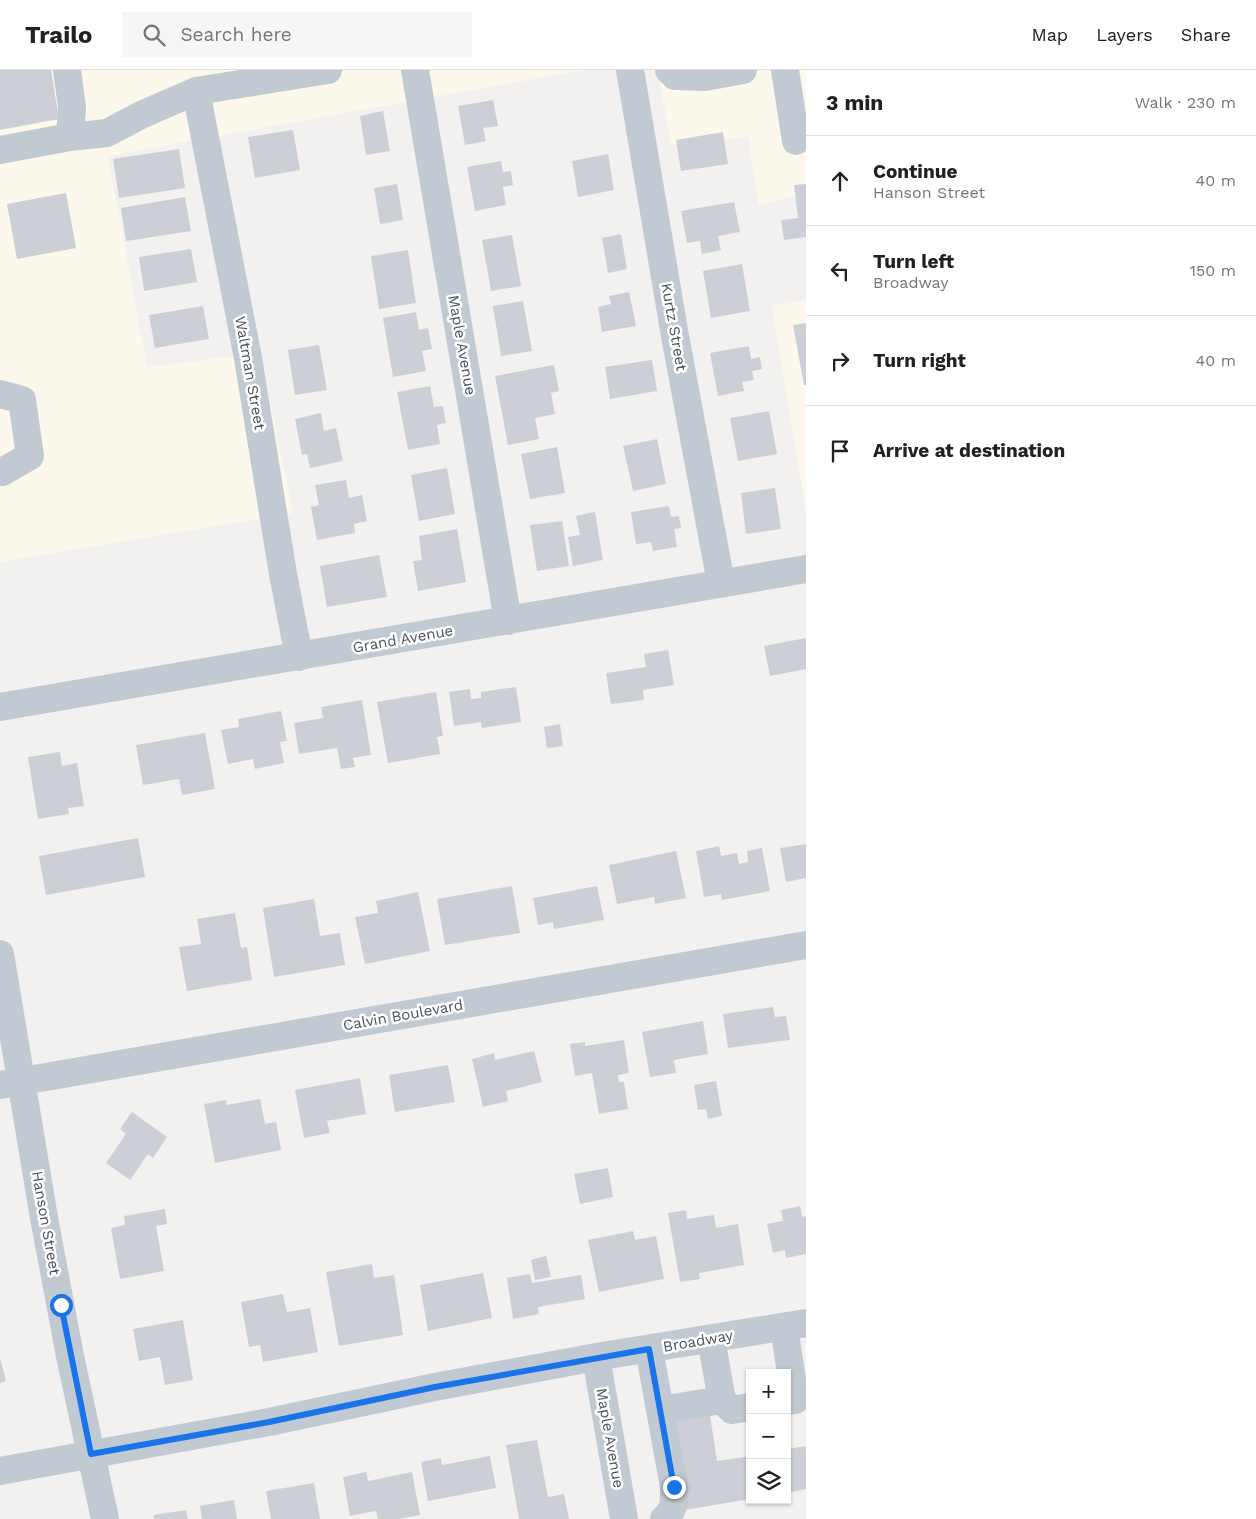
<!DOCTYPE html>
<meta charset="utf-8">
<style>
:root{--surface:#fff;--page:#f6f6f6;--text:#202124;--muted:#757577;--line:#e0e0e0}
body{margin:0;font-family:"Work Sans",sans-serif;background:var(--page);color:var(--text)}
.controls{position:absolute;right:15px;bottom:15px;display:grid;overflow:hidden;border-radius:0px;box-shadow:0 1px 4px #0004}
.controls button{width:45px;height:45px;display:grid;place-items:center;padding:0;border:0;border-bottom:1px solid var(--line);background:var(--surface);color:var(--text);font:25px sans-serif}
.stop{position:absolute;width:15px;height:15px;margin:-11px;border:4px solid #1a73e8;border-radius:50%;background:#fff}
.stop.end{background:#1a73e8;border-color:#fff;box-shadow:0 1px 5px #0008}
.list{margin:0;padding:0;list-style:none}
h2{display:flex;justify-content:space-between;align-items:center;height:65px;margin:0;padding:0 20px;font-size:21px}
h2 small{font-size:16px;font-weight:400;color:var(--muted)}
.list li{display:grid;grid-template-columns:32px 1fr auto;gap:15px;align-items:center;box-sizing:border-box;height:90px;padding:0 20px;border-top:1px solid var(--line)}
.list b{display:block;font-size:19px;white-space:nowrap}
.list p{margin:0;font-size:16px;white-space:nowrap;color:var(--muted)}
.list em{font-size:16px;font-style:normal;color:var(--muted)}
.icon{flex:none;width:28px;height:28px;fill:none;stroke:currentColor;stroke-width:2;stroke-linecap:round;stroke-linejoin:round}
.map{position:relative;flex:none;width:806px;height:1449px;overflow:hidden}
header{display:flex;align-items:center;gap:30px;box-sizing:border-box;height:70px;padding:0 25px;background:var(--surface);border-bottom:1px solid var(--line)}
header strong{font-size:24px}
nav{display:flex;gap:28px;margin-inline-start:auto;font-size:18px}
.search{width:350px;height:45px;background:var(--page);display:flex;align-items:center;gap:12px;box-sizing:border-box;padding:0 18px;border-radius:0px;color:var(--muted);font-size:19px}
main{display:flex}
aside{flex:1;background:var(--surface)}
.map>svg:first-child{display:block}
</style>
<header>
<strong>Trailo</strong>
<div class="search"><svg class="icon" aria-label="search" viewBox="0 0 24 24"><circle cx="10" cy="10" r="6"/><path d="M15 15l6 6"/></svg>Search here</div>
<nav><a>Map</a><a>Layers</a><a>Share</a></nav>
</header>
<main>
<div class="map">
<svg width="806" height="1449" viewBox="0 0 806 1449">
<rect width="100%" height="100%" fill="#f3f1f0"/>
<!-- commercial -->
<path fill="#fcf8eb" d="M0,0H583L108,86L147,297L260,283L293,443L0,492Z
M658,0H806V123L759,135L748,67L671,75Z
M806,230V443L772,236Z"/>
<!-- building -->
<path fill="#cccfd6" d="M0,0H51L59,49L0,60Z
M493,30L498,56L483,58L486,71L465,75L458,36Z
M383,41L390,81L366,85L360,46Z
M293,60L300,100L255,108L248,67Z
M723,62L728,94L681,101L676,70Z
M179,79L185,118L119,128L113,89Z
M608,84L614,120L578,127L572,91Z
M501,91L503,102L511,101L513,115L503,117L506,135L475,141L467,97Z
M397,114L403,150L380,154L374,118Z
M806,114V167L784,170L781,150L798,148L794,115Z
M66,123L76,178L17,189L7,134Z
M185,127L191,161L126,171L121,138Z
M734,132L740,162L718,166L721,180L702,184L700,171L687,173L681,141Z
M621,164L627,199L608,203L602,168Z
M512,165L521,216L491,221L482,170Z
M191,179L197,212L144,221L139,187Z
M408,180L416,233L379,239L371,186Z
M742,194L750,241L711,248L703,201Z
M629,222L636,256L602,262L598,237L611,234L609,226Z
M523,231L532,281L501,286L493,236Z
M203,236L209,269L155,278L149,245Z
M416,242L419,260L428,258L432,279L422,281L426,301L393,307L383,248Z
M806,253V315H804L793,255Z
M319,275L327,320L295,325L288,280Z
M749,276L751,289L760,287L762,299L752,301L754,310L742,312L744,321L718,326L710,283Z
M652,290L657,321L610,329L605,297Z
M554,295L559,321L551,323L555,344L535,348L539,369L508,375L495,306Z
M430,316L434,337L443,336L446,353L437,355L440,374L408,380L397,322Z
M769,341L777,384L738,391L730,348Z
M321,343L324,361L336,358L343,391L310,398L307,384L302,385L295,349Z
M657,369L666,414L633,421L623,376Z
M557,377L565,423L530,429L521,384Z
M447,398L455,444L419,451L411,405Z
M346,410L349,428L362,425L367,451L354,454L355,463L317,470L311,437L319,435L315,415Z
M775,418L781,459L746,464L741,423Z
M669,436L671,447L679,446L681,458L674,459L677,477L653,481L651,472L636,474L631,442Z
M595,442L603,490L573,496L568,467L580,465L576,446Z
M562,451L569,496L537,501L530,455Z
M457,459L466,512L418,521L413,491L422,490L419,466Z
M379,485L387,527L327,537L320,496Z
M806,568V599L770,606L764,576Z
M668,580L674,615L643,620L644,630L611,634L606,603L646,597L644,584Z
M516,617L521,652L482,658L481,652L454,656L449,622L470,619L471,629L481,628V622Z
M436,622L443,666L437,667L440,684L388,693L377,632Z
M362,630L371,685L353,688L355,697L341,699L337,678L299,684L294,653L323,648L321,637Z
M281,641L287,671L280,672L284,693L255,699L253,689L228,694L221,660L239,657L238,649Z
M560,654L563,676L547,678L544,657Z
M205,663L215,719L182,725L179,709L143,715L136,675Z
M60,682L62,696L77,693L84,736L68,738L69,744L38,749L28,687Z
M138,768L145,807L46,825L39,786Z
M806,774V808L786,812L780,778Z
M719,776L721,786L737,783L739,794L748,792L747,781L762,778L770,821L722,830L721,824L704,827L696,781Z
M676,781L686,828L655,834L654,827L617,834L609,795Z
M512,816L520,863L445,875L437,829Z
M597,816L604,850L554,859L553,852L538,855L533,828Z
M418,822L430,881L365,894L355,847L378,843L376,831Z
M314,829L320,866L340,863L345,895L274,907L263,838Z
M235,843L241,878L247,877L252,910L187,921L179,877L201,874L197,849Z
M773,937L775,947L786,946L790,970L728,978L723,944Z
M703,951L708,984L674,990L676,1003L650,1007L642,962Z
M624,970L629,1003L618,1005L619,1012H624L628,1039L599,1044L592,1003L575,1006L570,974L585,972V976Z
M534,981L542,1012L506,1021L508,1031L483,1037L472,989L494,983L495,990Z
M448,995L455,1032L395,1042L389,1005Z
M360,1008L366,1044L327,1051L330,1063L304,1068L295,1020Z
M716,1011L722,1046L708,1049L706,1039L698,1040L694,1015Z
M260,1029L265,1054L276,1052L281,1080L215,1093L204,1034L226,1030L227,1035Z
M132,1042L167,1067L153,1088L148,1084L130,1110L106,1093L126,1064L120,1059Z
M608,1098L613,1127L580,1134L574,1104Z
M800,1136L802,1147L806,1146V1184L786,1188L785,1180L773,1183L767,1154L783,1151L781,1140Z
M165,1139L167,1154L156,1156L164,1201L120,1209L111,1158L125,1155L124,1146Z
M686,1140L687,1149L714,1145L716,1158L738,1154L744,1195L699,1203L700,1209L680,1212L668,1143Z
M633,1161L635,1170L656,1166L664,1209L599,1222L588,1170Z
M546,1186L551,1207L535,1210L531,1190Z
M372,1194L374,1208L394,1205L403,1265L339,1276L326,1202Z
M483,1203L492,1248L428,1261L420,1215Z
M530,1204L532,1213L581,1205L585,1229L538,1237L539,1244L513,1249L507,1208Z
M283,1224L287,1242L310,1238L318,1282L263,1292L260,1275L249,1277L241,1232Z
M183,1250L193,1310L165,1315L160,1287L139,1291L133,1259Z
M0,1288L6,1311L0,1313Z
M710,1345L717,1391L750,1386V1429L685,1440L670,1352Z
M537,1370L548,1427L564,1424L569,1449H519L506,1375Z
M806,1376V1419L787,1423V1379Z
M490,1386L496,1418L428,1431L421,1392L441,1388L442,1395Z
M366,1402L368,1411L412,1402L420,1445L398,1449H378L376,1441L350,1446L343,1407Z
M314,1413L320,1449H271L266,1421Z
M234,1430L237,1449H202L200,1436Z
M186,1440L188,1449H154V1445Z"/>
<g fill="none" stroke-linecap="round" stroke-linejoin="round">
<!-- minor -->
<path stroke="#c1cad2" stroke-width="28" d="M67,0L72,37L70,67
M415,0L508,551
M630,0L675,266L721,513
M669,0L675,6L705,7
M704,0L705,7L743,0
M785,0L796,71
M196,21L248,288L283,504L299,587
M0,80L70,67L107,63L141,45L196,21L328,0
M0,324L22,330L30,386L2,402
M0,637L806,499
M0,884L44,1148L70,1286L105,1449
M0,1015L806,875
M784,1257L795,1330L787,1331
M711,1269L722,1330
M649,1279L674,1417C674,1431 675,1440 664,1449
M596,1287L624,1449
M660,1340L722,1330L732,1340L750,1337
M0,1401L269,1352L435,1317L596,1287L806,1253"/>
</g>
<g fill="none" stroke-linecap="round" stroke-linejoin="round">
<!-- route -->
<path stroke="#1a73e8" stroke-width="6" d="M61,1235L91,1384L269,1352L435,1317L649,1279L674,1417"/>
</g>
<g text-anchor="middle" stroke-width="5" stroke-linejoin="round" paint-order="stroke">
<!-- street labels -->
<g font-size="15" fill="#48535e" stroke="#fff">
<text transform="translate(674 257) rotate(80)" y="5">Kurtz Street</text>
<text transform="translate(462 275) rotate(80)" y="5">Maple Avenue</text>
<text transform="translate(250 303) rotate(80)" y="5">Waltman Street</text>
<text transform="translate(403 569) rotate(-10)" y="5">Grand Avenue</text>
<text transform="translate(403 945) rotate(-10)" y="5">Calvin Boulevard</text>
<text transform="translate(46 1153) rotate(80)" y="5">Hanson Street</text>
<text transform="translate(698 1271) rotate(-10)" y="5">Broadway</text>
<text transform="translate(610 1368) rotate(80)" y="5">Maple Avenue</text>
</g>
</g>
</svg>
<div class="controls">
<button>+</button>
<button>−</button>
<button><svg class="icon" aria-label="layers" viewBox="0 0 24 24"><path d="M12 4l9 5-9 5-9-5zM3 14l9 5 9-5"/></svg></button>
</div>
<div class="stop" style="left:61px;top:1235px"></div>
<div class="stop end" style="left:674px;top:1417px"></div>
</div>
<aside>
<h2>3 min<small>Walk · 230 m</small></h2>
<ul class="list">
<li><svg class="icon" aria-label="ahead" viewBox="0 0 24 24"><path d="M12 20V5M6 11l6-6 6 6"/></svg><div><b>Continue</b><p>Hanson Street</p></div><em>40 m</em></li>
<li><svg class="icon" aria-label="left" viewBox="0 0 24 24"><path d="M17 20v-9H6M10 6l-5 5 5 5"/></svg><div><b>Turn left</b><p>Broadway</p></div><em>150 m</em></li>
<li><svg class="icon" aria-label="right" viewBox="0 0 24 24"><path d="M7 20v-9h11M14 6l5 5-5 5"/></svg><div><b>Turn right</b></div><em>40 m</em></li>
<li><svg class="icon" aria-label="arrive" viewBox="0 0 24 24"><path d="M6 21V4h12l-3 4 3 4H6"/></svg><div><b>Arrive at destination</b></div></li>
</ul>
</aside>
</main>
